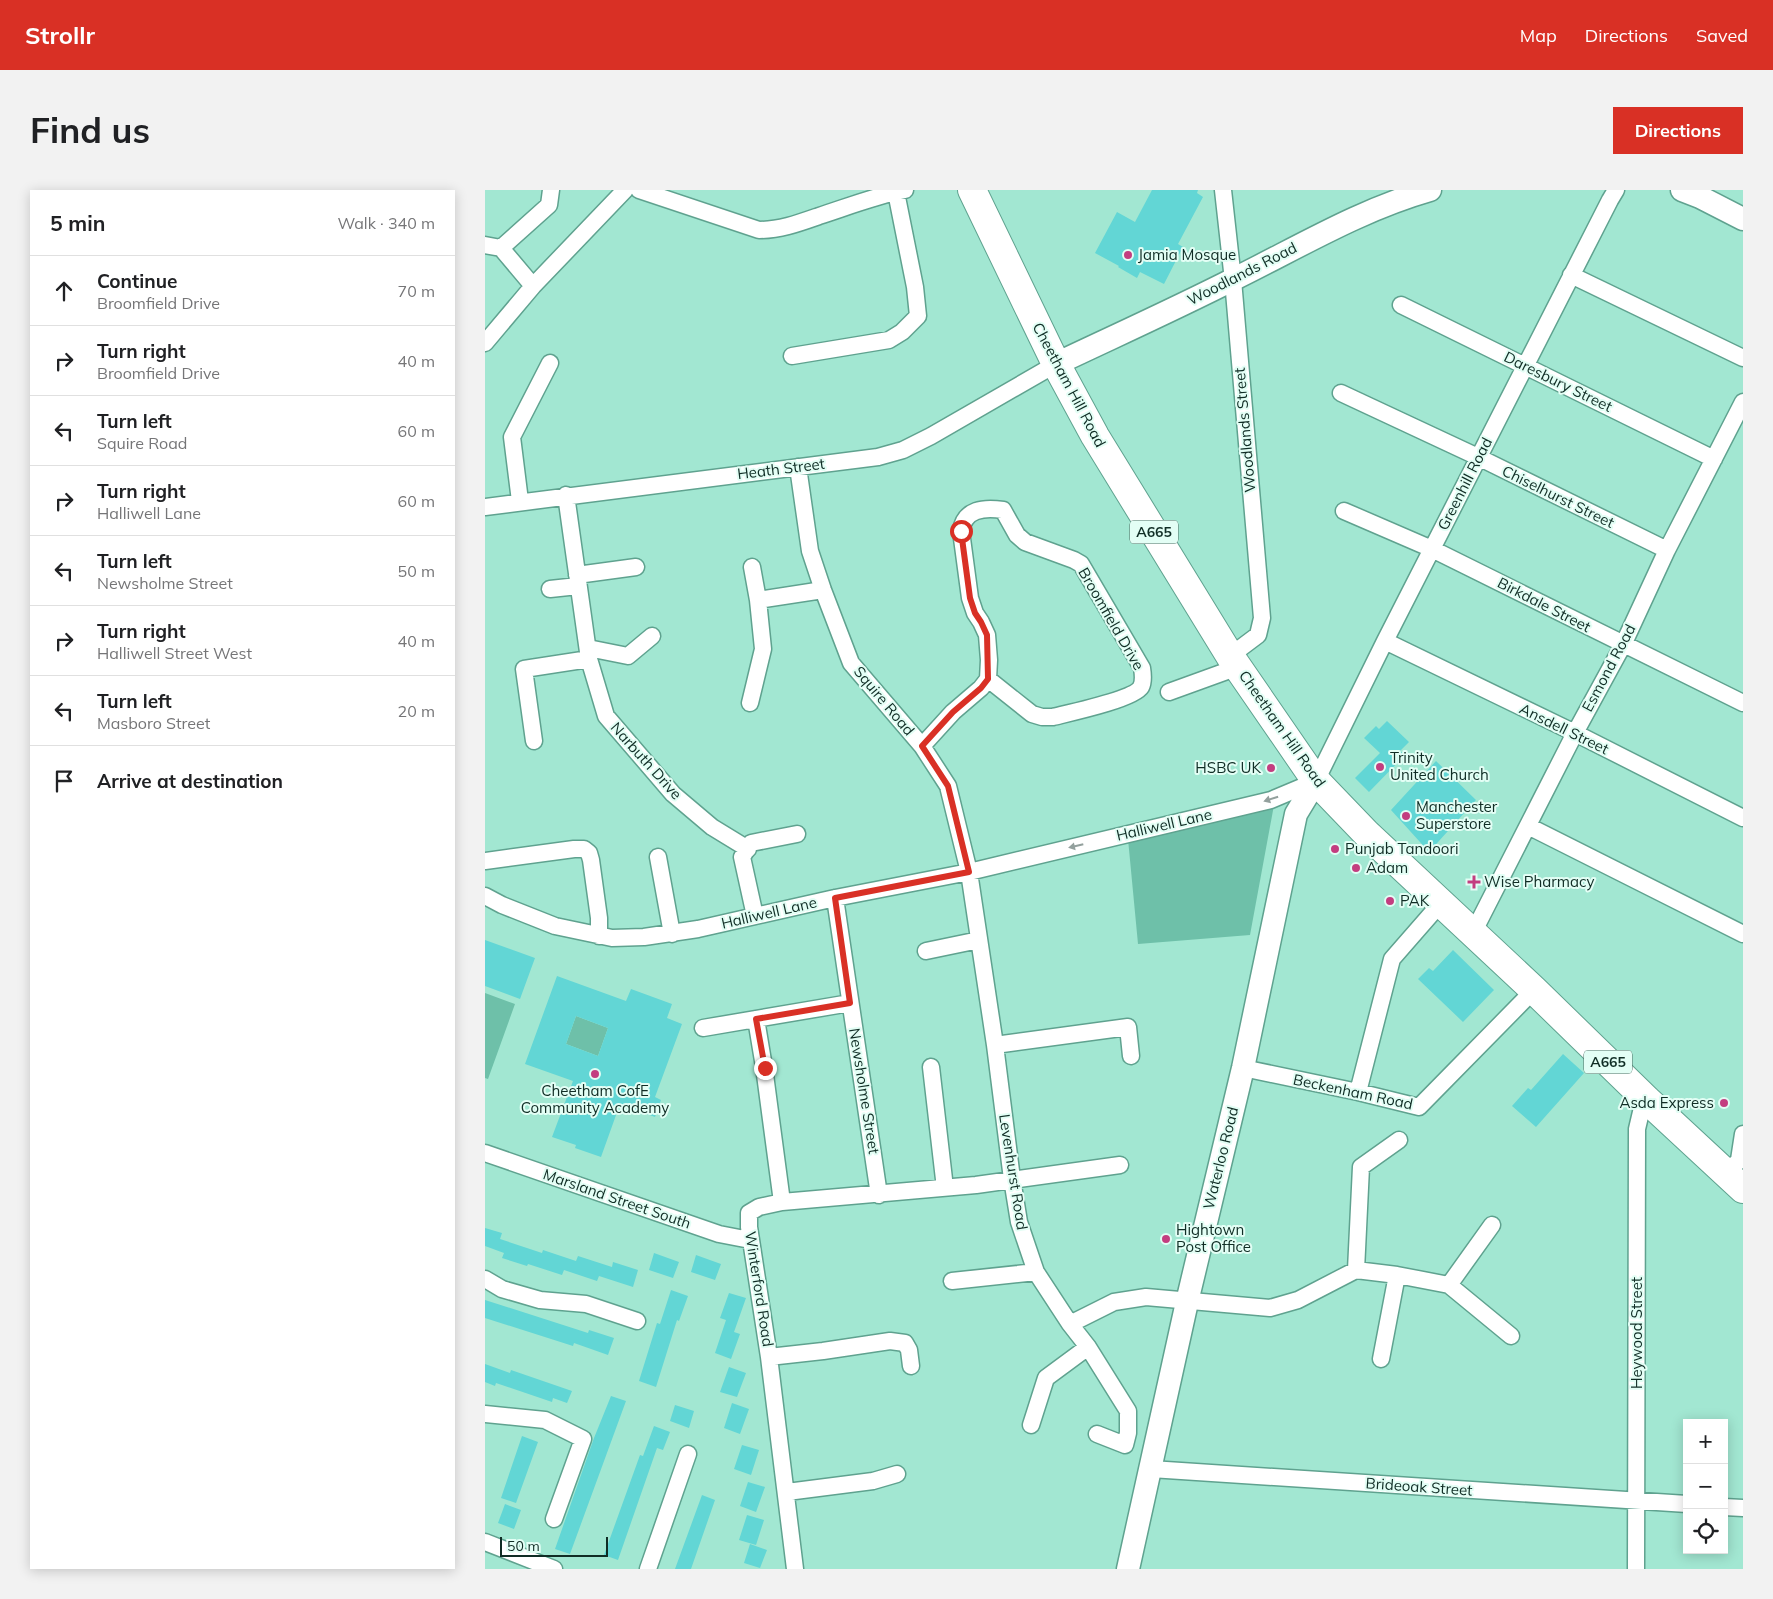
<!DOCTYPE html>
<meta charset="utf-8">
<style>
:root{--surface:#fff;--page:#f2f2f2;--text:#202124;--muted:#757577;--line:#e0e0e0;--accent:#d93025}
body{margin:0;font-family:Mulish,sans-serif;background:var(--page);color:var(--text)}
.controls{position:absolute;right:15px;bottom:15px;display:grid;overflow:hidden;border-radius:0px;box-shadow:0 2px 12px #0003}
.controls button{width:45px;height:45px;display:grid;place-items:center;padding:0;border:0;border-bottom:1px solid var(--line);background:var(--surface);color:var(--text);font:25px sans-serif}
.scale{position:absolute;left:15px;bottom:12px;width:108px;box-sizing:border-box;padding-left:5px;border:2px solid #102d25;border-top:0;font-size:14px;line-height:18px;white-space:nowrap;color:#102d25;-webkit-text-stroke:4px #e3fef5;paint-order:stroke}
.stop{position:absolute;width:15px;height:15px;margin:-11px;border:4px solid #d93025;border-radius:50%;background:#fff}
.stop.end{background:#d93025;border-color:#fff;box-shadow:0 1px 5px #0008}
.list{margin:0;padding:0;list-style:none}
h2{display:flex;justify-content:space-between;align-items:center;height:65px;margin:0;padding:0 20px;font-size:21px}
h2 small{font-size:16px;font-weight:400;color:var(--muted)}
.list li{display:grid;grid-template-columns:32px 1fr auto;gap:15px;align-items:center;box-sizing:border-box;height:70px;padding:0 20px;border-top:1px solid var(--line)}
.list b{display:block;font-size:19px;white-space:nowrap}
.list p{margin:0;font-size:16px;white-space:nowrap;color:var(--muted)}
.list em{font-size:16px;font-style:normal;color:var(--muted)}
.icon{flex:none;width:28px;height:28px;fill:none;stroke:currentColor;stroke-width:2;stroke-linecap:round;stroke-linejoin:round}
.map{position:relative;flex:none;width:1258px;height:1379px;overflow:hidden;border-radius:0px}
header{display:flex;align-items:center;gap:30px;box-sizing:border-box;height:70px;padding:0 25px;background:var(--accent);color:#fff}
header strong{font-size:24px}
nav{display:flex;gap:28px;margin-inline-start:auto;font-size:18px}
.intro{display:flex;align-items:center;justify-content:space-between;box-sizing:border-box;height:120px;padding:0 30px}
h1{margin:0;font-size:35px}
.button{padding:12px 22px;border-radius:0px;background:var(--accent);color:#fff;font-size:18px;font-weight:700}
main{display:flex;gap:30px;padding:0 30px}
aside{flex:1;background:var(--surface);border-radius:0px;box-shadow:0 2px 12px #0003}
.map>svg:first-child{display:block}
</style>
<header>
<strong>Strollr</strong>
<nav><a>Map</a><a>Directions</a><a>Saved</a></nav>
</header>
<div class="intro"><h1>Find us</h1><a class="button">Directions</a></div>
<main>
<aside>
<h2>5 min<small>Walk · 340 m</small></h2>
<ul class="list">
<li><svg class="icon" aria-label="ahead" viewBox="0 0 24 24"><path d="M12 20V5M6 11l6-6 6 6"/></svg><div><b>Continue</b><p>Broomfield Drive</p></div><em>70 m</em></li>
<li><svg class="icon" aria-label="right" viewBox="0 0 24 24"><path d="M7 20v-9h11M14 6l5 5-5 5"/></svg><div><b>Turn right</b><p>Broomfield Drive</p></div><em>40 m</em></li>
<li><svg class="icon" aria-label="left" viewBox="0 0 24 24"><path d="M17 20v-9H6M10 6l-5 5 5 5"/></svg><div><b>Turn left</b><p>Squire Road</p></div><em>60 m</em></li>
<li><svg class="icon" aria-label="right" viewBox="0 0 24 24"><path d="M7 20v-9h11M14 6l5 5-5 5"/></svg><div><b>Turn right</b><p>Halliwell Lane</p></div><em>60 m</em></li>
<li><svg class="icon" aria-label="left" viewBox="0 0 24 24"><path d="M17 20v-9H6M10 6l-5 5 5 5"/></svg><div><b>Turn left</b><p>Newsholme Street</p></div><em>50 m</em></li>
<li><svg class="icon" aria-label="right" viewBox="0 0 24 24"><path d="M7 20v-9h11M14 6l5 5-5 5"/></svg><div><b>Turn right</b><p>Halliwell Street West</p></div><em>40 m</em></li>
<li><svg class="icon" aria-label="left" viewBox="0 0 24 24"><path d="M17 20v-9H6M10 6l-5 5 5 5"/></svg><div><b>Turn left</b><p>Masboro Street</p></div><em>20 m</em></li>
<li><svg class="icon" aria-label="arrive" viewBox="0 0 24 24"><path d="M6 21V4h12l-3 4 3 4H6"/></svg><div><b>Arrive at destination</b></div></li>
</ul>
</aside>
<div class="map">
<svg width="1258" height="1379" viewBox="0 0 1258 1379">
<rect width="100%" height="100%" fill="#a2e7d2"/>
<!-- green -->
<path fill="#6ec0a9" d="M789,615L765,745L653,754L643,649Z
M0,803L30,814L3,889L0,888Z
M91,826L123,838L113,866L81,854Z"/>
<!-- building -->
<path fill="#62d6d5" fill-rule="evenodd" d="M667,0H713L712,3L718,7L693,54L698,57L679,94L655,82L652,88L633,77L634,76L610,63L632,22L650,32Z
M902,531L924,552L915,561L920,565L884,602L870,588L895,563L879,548L891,536L894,539Z
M951,571L991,610L944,662L906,620Z
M0,750L50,768L35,809L0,796Z
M968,760L1009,800L978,832L933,789L944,778L948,781Z
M72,786L141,811L146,799L187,814L182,828L197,834L170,907L176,910L170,927L135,914L116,967L90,958L91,955L67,947L88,891L40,874ZM91,826L123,838L113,866L81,854Z
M1078,864L1099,883L1051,937L1027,916L1043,898L1046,900Z
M0,1038L17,1043L15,1049L57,1063L58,1060L91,1071L93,1066L127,1077L128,1072L153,1080L148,1097L114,1086L112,1091L79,1080L77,1085L43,1074L42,1076L17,1068L19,1063L0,1056Z
M169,1063L194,1072L188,1088L164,1080Z
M211,1065L236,1074L230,1090L206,1082Z
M186,1100L203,1106L194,1131L192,1130L171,1197L154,1191L172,1133L175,1134Z
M244,1103L261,1108L249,1142L255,1144L246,1169L230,1163L241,1130L235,1128Z
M0,1110L103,1143L104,1140L129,1148L123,1165L89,1153L88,1156L0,1128Z
M0,1174L25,1183L26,1180L87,1201L82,1213L68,1208L67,1212L11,1193L10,1196L0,1192Z
M244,1177L261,1183L252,1207L235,1202Z
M126,1206L141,1211L85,1364L70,1359L109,1248Z
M247,1213L264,1219L255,1244L239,1238Z
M190,1215L209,1221L204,1238L185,1231Z
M169,1236L185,1242L178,1260L172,1258L133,1370L119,1365L155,1265L158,1266Z
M37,1246L53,1252L31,1313L16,1308Z
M257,1255L274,1260L266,1285L249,1279Z
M263,1292L280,1297L271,1322L255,1316Z
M217,1305L230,1310L206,1379H190Z
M20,1314L36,1320L29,1339L13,1333Z
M262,1325L279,1330L271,1355L254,1350Z
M265,1354L282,1360L275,1378L259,1373Z"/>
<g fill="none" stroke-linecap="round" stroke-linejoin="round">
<!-- street casing -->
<g stroke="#5fa28f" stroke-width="19">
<path id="street" d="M154,0L274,40C295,40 314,33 334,26C362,17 390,6 420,0
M738,0L748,90L777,428L773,445L745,466
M0,55L16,58L64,15L66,0
M16,58L48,96
M1086,85L1258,168
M916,115L1229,269
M0,153L48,96L140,0
M307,166L404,150L417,142L433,126L430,97L411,2
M856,203L993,267L1182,360
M313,277L325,361L338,400L366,473L437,556L463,596L484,682L510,855L527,989L534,1032L551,1082L585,1134L603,1157L643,1221V1243L640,1255L612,1244
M81,305L104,469L121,526L188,604L227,637L263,659
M35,311L27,247L65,173
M0,317L393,267L418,260L446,246L571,174
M859,321L947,359L1258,513
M92,385L151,377
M65,399L93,396
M273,410L338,400
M900,451L1090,543L1258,628
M103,458L143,466L167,446
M684,502L753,477
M265,513L278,459L273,410L267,377
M49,551L39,479L104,469
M437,556L468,522L496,498L503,489L504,470L502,445L496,432L490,423L485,408L476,341C479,319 499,317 518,320L532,345L540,352L589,370L596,374L657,478C658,484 659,491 656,497C649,509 584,523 568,527H557L547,524L503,489
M1043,636L1258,744
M173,667L187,744
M0,671L89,659H99L104,663L106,670L114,728V746
M0,706L17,715L70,736L127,748L159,747L213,739L350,708L484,682L786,610L831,591L900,451L1125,10L1131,0
M350,708L394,1005
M270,726L257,667L266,653L312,644
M988,743L1090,543L1138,455L1182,360L1258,212
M441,761L494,750
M271,829L279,877L297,1012
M218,838L365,813
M510,855L643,837L646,866
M446,877L460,998
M758,878L873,902L934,917L1049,800
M873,902L907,769L955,714
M0,963L234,1044L265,1050
M1242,984L1254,970L1258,944
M871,1080L876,977L914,950
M0,1089L17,1099L55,1110L101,1114L152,1131
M467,1091L551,1082
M964,1095L1007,1035
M585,1134L629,1112L661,1107L785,1118L813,1110L871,1080L912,1085L964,1095L1026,1146
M284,1167L338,1161L405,1151L420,1153L424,1160L426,1176
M896,1169L912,1085
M0,1224L60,1230L98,1249L69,1329
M546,1235L561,1188L603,1157
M666,1279L1202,1314
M302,1302L388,1291L412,1284
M1239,1317L1258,1318
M0,1352L69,1379
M163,1379L203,1264
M310,1379L284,1167L264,1037V1023L274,1017L297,1012L491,995L635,975
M1151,1379L1152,939L1156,922L1162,910"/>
</g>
<!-- secondary casing -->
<g stroke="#5fa28f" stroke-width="25">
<path id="secondary" d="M1197,0L1215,7L1258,29
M571,174C630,146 690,119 749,89C814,57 875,20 945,0
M643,1379L702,1112L758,878L811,624L831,591"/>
</g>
<!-- highway casing -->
<g stroke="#5fa28f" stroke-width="30">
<path id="highway" d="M487,0L571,174L610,246L745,466L831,591L881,643L1049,800L1162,910L1258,999"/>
</g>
<!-- street -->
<use href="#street" stroke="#fff" stroke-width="16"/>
<!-- secondary -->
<use href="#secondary" stroke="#fff" stroke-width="22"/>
<!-- highway -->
<use href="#highway" stroke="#fff" stroke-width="28"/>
</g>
<!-- one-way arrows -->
<defs><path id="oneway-solid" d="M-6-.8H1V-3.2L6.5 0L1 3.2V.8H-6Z" transform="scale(1.25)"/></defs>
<g fill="#93a09d">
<use href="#oneway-solid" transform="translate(786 609) rotate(162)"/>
<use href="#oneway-solid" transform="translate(591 656) rotate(167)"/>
</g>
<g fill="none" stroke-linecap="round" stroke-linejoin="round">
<!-- route -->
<path stroke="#d93025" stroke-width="6" d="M280,878L271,829L365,813L350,708L484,682L463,596L437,556L468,522L496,498L503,489L502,445L496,432L490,423L485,408L476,341"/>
</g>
<!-- markers -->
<g fill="#c33e80" stroke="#e3fef5" stroke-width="2">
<circle cx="643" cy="65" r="5"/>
<circle cx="895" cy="577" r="5"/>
<circle cx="786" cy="578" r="5"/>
<circle cx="921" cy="626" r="5"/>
<circle cx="850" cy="659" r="5"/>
<circle cx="871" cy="678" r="5"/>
<path d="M986.5 684.5h5v5h5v5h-5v5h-5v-5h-5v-5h5z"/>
<circle cx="905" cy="711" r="5"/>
<circle cx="110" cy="884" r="5"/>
<circle cx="1239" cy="913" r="5"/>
<circle cx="681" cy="1049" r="5"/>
</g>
<g text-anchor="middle" stroke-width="4" stroke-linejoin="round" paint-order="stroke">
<!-- shield labels -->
<g fill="#e3fef5" stroke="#4f6c63" stroke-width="1">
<rect x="645" y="330.5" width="48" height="23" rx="4"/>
<rect x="1099" y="860.5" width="48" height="23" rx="4"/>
</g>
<g font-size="14" font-weight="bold" fill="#102d25">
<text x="669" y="347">A665</text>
<text x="1123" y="877">A665</text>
</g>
<!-- poi labels -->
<g font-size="15" fill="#102d25" stroke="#e3fef5" text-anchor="start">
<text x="653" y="70">Jamia Mosque</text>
<text x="905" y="573">Trinity<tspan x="905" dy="17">United Church</tspan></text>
<text x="776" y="583" text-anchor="end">HSBC UK</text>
<text x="931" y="622">Manchester<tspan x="931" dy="17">Superstore</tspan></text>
<text x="860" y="664">Punjab Tandoori</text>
<text x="881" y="683">Adam</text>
<text x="999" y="697">Wise Pharmacy</text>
<text x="915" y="716">PAK</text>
<text x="110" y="906" text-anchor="middle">Cheetham CofE<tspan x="110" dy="17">Community Academy</tspan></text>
<text x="1229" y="918" text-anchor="end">Asda Express</text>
<text x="691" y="1045">Hightown<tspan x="691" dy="17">Post Office</tspan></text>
</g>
<!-- street labels -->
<g font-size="15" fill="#102d25" stroke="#e3fef5">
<text transform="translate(757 84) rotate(-27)" y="5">Woodlands Road</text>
<text transform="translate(1073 192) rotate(26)" y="5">Daresbury Street</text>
<text transform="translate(584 195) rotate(62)" y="5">Cheetham Hill Road</text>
<text transform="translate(760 240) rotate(-95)" y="5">Woodlands Street</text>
<text transform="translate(296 279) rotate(-7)" y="5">Heath Street</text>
<text transform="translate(980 294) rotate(-63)" y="5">Greenhill Road</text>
<text transform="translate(1073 307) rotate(26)" y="5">Chiselhurst Street</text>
<text transform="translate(1059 415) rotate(27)" y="5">Birkdale Street</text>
<text transform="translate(626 429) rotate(60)" y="5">Broomfield Drive</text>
<text transform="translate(1124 478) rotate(-62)" y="5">Esmond Road</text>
<text transform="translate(399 511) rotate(50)" y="5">Squire Road</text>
<text transform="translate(797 539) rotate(55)" y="5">Cheetham Hill Road</text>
<text transform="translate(1079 539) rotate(26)" y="5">Ansdell Street</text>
<text transform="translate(161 571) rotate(48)" y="5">Narbuth Drive</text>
<text transform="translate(679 635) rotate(-13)" y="5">Halliwell Lane</text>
<text transform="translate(284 723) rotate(-13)" y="5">Halliwell Lane</text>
<text transform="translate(379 901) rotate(81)" y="5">Newsholme Street</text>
<text transform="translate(868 902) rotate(12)" y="5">Beckenham Road</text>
<text transform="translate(736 968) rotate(-76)" y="5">Waterloo Road</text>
<text transform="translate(528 982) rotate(81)" y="5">Levenhurst Road</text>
<text transform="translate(132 1009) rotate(19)" y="5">Marsland Street South</text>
<text transform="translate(274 1099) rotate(81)" y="5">Winterford Road</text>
<text transform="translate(1152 1143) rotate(-90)" y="5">Heywood Street</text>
<text transform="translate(934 1297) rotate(4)" y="5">Brideoak Street</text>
</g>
</g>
</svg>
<div class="controls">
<button>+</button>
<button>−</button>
<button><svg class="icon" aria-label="locate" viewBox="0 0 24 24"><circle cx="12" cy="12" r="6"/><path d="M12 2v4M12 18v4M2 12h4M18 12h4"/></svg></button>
</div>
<div class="scale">50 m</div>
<div class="stop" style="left:476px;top:341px"></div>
<div class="stop end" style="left:280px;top:878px"></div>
</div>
</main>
